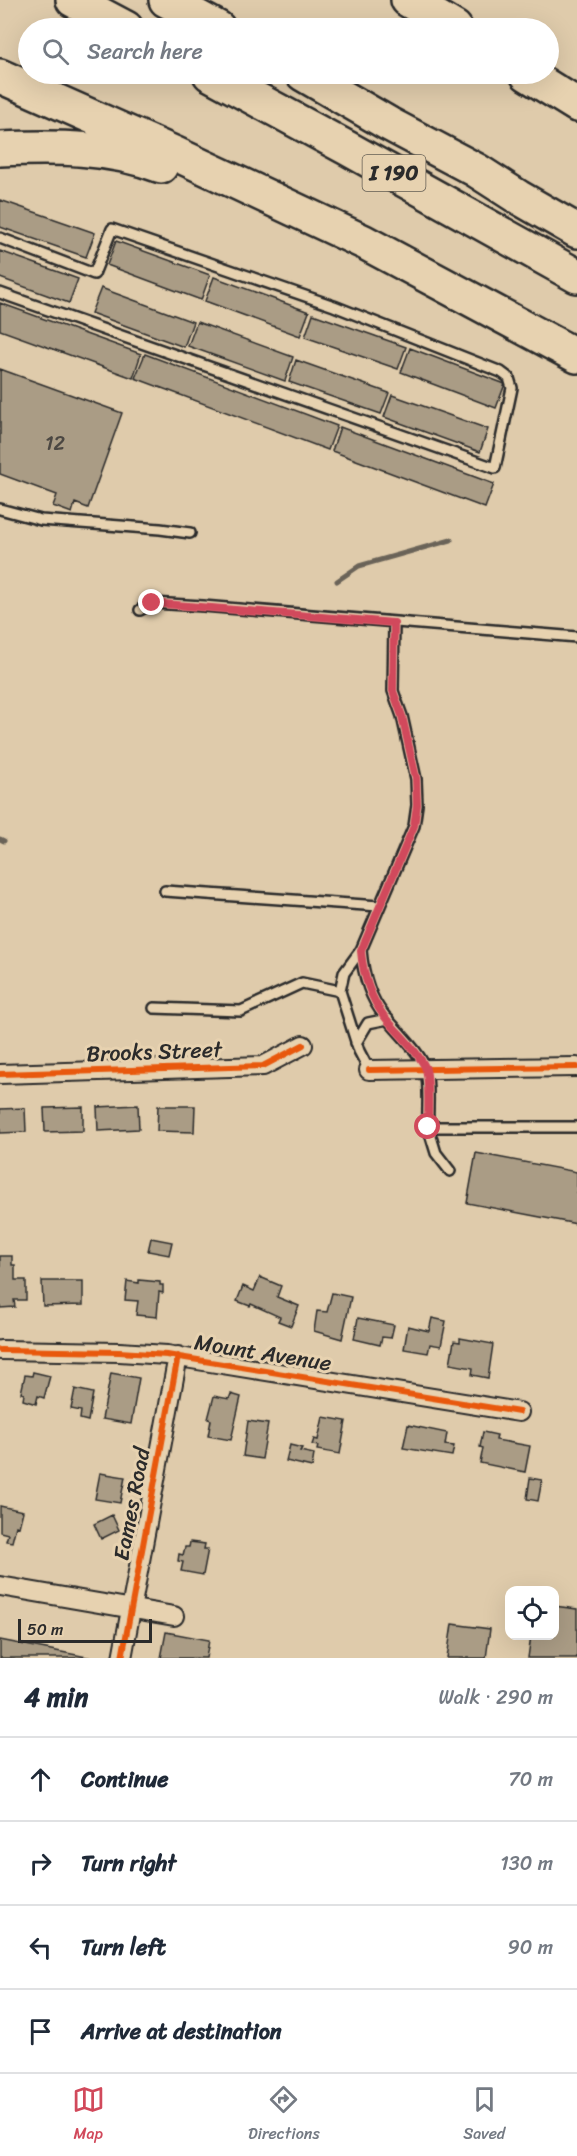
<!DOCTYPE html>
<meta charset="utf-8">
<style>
:root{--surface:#fff;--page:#f2f2f3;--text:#1f2937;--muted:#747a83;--line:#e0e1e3;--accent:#d1495b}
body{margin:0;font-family:Sriracha,sans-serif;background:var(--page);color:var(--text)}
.controls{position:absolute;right:18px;bottom:18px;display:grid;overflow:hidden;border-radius:12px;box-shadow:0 6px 24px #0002}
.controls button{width:54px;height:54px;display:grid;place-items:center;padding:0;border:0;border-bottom:2px solid var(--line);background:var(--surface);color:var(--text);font:30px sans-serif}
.scale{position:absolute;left:18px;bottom:15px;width:134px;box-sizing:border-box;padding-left:6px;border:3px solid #2b2b2b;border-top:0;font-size:16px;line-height:21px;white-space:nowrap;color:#2b2b2b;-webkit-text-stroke:4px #e7d2b0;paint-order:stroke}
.stop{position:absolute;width:18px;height:18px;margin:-14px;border:4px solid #d1495b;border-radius:50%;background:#fff}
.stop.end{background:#d1495b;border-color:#fff;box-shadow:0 2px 6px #0008}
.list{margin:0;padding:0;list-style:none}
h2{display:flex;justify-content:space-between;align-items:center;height:78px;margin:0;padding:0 24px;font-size:26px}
h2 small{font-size:20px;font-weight:400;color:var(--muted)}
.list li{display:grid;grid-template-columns:39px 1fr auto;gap:18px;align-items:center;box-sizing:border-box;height:84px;padding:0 24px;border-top:2px solid var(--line)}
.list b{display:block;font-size:22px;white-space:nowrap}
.list em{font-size:20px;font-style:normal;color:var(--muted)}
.icon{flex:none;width:33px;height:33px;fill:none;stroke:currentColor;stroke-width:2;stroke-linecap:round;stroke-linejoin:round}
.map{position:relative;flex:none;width:577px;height:1658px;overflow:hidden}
.search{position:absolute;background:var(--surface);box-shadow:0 6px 24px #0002;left:18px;right:18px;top:18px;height:66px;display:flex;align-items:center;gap:15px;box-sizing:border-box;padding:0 21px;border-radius:33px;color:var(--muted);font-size:22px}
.sheet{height:414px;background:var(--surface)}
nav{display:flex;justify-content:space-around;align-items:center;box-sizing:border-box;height:84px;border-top:2px solid var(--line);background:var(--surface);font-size:16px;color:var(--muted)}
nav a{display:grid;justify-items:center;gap:3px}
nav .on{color:var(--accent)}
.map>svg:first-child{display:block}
</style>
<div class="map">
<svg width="577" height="1658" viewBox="0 0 577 1658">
<rect width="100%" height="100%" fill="#dfcbab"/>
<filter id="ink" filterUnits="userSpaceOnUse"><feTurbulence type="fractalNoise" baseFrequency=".0167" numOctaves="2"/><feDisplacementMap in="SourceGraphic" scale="12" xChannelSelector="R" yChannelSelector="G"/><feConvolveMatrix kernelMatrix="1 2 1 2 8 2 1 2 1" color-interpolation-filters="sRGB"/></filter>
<g filter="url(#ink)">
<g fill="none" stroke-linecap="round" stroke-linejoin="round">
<!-- stream -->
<path stroke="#6b6458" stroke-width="5" d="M337,581L359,566L451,540
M0,839L4,841"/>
</g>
<!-- building -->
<path fill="#aa9c85" stroke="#2b2b2b" stroke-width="1.5" d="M0,200L95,233L86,257L0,227Z
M116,241L210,275L201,300L107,265Z
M0,251L78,279L69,303L0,278Z
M214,277L309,312L300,336L205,301Z
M101,288L193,322L184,347L91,313Z
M0,303L141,354L133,378L0,330Z
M313,314L406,347L398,369L305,337Z
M197,322L293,357L285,381L188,346Z
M410,348L505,384L496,408L401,372Z
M145,354L337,426L328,450L135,378Z
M296,360L389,393L381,414L289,382Z
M0,369L122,413L88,508L75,503L72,513L53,506L57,495L0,474Z
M392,395L488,429L480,452L384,417Z
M340,427L494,484L485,508L332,451Z
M138,1105L139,1129L98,1131L97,1107Z
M158,1106H195L194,1132L157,1131Z
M83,1107V1131L45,1132L44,1108Z
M25,1108L26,1132L0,1133V1109Z
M476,1153L577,1172V1224L467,1203Z
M151,1238L172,1242L169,1255L148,1251Z
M0,1256H12V1265H15V1280H26V1300H14L15,1307L0,1308Z
M260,1277L281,1286L277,1297L299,1306L291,1326L278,1321L280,1317L251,1304L250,1306L237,1301L243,1286L254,1291Z
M139,1280L160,1282V1285H163V1293L159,1292L157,1317L136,1315L138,1301L125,1300L127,1281L139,1283Z
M42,1281H83V1305L43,1306Z
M332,1293L351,1297L342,1339L314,1331L317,1311L327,1312Z
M358,1318L394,1325L391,1338L382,1337L380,1345L354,1339Z
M432,1318L446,1321L441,1346L430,1344L428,1353L404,1349L408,1326L429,1331Z
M460,1338L493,1344L488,1378L472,1375L473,1368L450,1364L454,1341L460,1342Z
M33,1372L50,1376L44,1398L38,1396L36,1404L23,1400L24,1394L21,1393L25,1375L32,1376Z
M111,1373L139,1378L131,1424L102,1419Z
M75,1389L93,1393L88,1421L80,1419L81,1411L71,1409Z
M231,1394L241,1397L231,1440L208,1436L211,1420L208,1419L214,1396L229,1399Z
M323,1417L346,1421L340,1454L317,1450L318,1446L312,1445L314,1439L318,1440Z
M248,1421L268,1424L262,1459L243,1456Z
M408,1425L447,1433L445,1445L454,1446L452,1456L403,1448Z
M483,1432L497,1435L496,1440L530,1446L525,1472L480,1463L483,1448L480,1447Z
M290,1445L302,1448L300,1451L314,1454L312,1467L286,1461Z
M100,1473L125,1477L120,1503L95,1499Z
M530,1478L542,1480L538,1501L527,1499Z
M0,1506L23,1511L19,1527L16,1526L12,1542L6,1541L8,1534L0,1532Z
M112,1515L119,1530L101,1539L94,1524Z
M190,1542L205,1544L204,1549H208L203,1575L181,1571L183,1562L178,1561L179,1554L183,1555L185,1547H189Z
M554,1606L577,1609V1658H528L531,1636H554Z
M452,1624L490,1629L486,1658H447Z
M166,1632L209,1640L206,1658H161Z
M0,1640L92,1658H0Z"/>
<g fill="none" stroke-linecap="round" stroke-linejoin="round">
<!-- lane casing -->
<g stroke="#2b2b2b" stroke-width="14">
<path id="lane" d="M0,238L94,274L112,229L334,306L501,372L509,378L512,388L495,468L0,293
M0,509L41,520L160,529L190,533
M140,610L152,603L203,606L577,637
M165,891L379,906
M361,950C363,973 369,997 384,1015C395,1029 423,1055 426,1071C430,1088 427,1109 428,1127H577
M154,1008L241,1011L302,983L340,991
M356,1043L368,1023L388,1019
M369,1070L359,1051L340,991L344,973L361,950L414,826L417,805L416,779L402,716L393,691L394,623
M428,1127L436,1153L450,1171"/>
</g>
<!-- street casing -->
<g stroke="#2b2b2b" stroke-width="22">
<path id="street" d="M369,1070L577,1067
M0,1074L263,1066L303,1045
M0,1350L119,1352L167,1355L519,1412
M0,1586L174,1616
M122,1658L178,1356"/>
</g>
<!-- highway casing -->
<g stroke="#2b2b2b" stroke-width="38">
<path id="highway" d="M73,0L126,28
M166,0L218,28
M408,0L455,28
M210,74L347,148L577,276
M303,74L389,124L476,170L518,197L577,231
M527,74L577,105
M0,76L176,154L364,242L577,356
M0,149C54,147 110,146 161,166"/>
</g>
<!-- lane -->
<use href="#lane" stroke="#e7d2b0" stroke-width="9"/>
<!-- street -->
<use href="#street" stroke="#e7d2b0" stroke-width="18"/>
<!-- highway -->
<use href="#highway" stroke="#e7d2b0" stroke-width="33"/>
<!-- cycleway casing -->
<g stroke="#e7d2b0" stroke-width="10">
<path id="cycleway" d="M369,1070L577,1067
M0,1074L263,1066L303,1045
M0,1350L119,1352L167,1355L519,1412
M122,1658L178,1356"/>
</g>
<!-- cycleway -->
<use href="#cycleway" stroke="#e8590c" stroke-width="6"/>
</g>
</g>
<g fill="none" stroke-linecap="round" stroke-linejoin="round" filter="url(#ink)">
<!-- route -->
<path stroke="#d1495b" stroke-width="8" d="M152,603L394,623L393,691L402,716L416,778L417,805L414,826L361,951C363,974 370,997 384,1016C397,1033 415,1047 425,1067C430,1076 428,1114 428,1127"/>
</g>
<g text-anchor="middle" stroke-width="6" stroke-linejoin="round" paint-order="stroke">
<!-- number labels -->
<g font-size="20" fill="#4b4742">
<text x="55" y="450">12</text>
</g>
<!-- shield labels -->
<rect fill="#e7d2b0" stroke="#635d53" stroke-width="1.5" x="362.5" y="155" width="63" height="36" rx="4.5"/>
<g font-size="21" font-weight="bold" fill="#2b2b2b">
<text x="394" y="180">I 190</text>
</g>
<!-- street labels -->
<g font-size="22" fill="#2b2b2b" stroke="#e7d2b0">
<text transform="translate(154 1051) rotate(-2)" y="8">Brooks Street</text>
<text transform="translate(263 1352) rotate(9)" y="8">Mount Avenue</text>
<text transform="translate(131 1504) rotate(-79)" y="8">Eames Road</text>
</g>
</g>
</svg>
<div class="controls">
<button><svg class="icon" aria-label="locate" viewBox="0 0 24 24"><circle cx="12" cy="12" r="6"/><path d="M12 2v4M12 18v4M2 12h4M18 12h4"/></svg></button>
</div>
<div class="scale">50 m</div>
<div class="stop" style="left:428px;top:1127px"></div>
<div class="stop end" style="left:152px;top:603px"></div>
<div class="search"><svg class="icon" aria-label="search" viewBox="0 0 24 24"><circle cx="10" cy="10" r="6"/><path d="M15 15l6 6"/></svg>Search here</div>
</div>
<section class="sheet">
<h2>4 min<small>Walk · 290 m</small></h2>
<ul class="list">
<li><svg class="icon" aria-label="ahead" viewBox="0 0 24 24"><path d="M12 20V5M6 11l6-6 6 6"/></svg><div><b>Continue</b></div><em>70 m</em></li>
<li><svg class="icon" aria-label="right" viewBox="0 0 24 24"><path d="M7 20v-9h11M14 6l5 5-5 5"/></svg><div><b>Turn right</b></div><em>130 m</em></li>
<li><svg class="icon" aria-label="left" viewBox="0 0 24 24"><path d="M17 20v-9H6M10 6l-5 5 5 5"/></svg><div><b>Turn left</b></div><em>90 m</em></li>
<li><svg class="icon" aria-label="arrive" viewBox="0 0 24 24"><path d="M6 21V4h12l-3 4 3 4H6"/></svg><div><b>Arrive at destination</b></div></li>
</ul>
</section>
<nav>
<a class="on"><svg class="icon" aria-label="map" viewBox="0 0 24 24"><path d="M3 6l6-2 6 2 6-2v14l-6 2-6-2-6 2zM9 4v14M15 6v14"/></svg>Map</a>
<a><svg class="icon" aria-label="directions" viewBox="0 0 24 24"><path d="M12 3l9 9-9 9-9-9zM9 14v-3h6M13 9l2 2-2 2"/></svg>Directions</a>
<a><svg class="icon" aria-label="saved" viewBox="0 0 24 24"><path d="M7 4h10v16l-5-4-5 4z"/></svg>Saved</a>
</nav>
